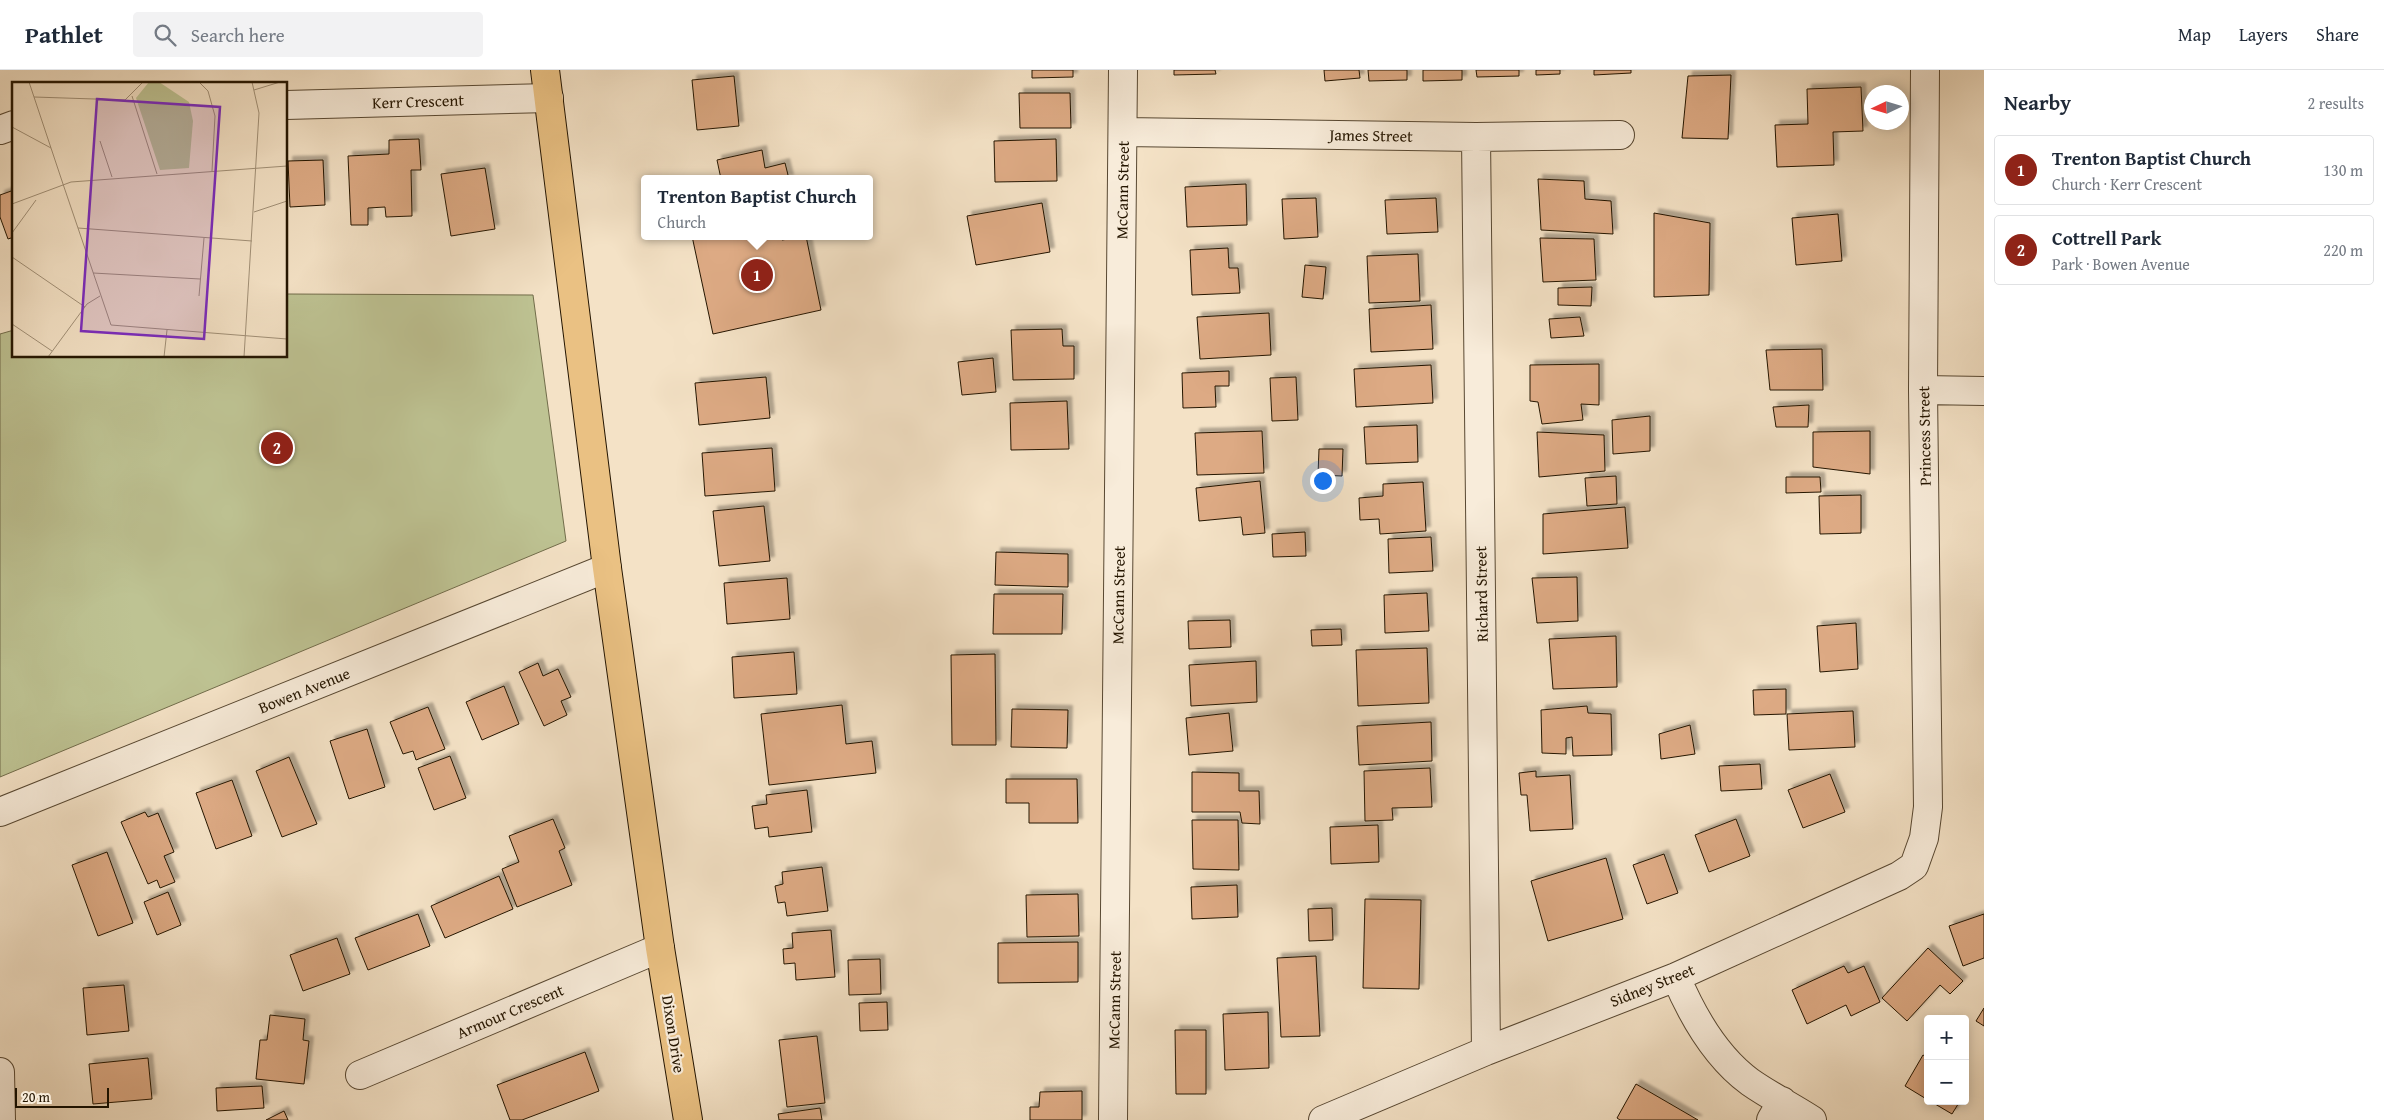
<!DOCTYPE html>
<meta charset="utf-8">
<style>
:root{--surface:#fff;--page:#f2f2f3;--text:#1f2937;--muted:#747a83;--line:#e0e1e3;--accent:#8f2418}
body{margin:0;font-family:"Gentium Book Plus",serif;background:var(--page);color:var(--text)}
.controls{position:absolute;right:15px;bottom:15px;display:grid;overflow:hidden;border-radius:5px;box-shadow:0 2px 12px #0003}
.controls button{width:45px;height:45px;display:grid;place-items:center;padding:0;border:0;border-bottom:1px solid var(--line);background:var(--surface);color:var(--text);font:25px sans-serif}
.compass{position:absolute;left:1864px;top:15px;width:45px;height:45px;border-radius:50%;background:var(--surface);box-shadow:0 2px 12px #0003;rotate:266deg}
.scale{position:absolute;left:15px;bottom:12px;width:94px;box-sizing:border-box;padding-left:5px;border:2px solid #241500;border-top:0;font-size:14px;line-height:18px;white-space:nowrap;color:#241500;-webkit-text-stroke:4px #f8ecda;paint-order:stroke}
.you{position:absolute;left:1322px;top:410px;width:18px;height:18px;margin:-12px;border:4px solid #fff;border-radius:50%;background:#1a73e8;box-shadow:0 0 0 8px #1a73e833}
.badge{display:grid;place-items:center;width:32px;height:32px;border-radius:50%;background:var(--accent);color:#fff;font-size:16px;font-weight:700}
.pin{position:absolute;translate:-50% -50%;border:2px solid #fff;box-shadow:0 1px 5px #0006}
.popup{position:absolute;left:641px;top:105px;width:232px;height:65px;box-sizing:border-box;display:grid;place-content:center;border-radius:5px;background:var(--surface);filter:drop-shadow(0 1px 4px #0005);font-size:16px;white-space:nowrap;color:var(--muted)}
.popup b{font-size:19px;color:var(--text)}
.popup::after{content:'';position:absolute;left:50%;top:100%;margin-left:-10px;border:10px solid transparent;border-top-color:var(--surface)}
.list{margin:0;padding:0;list-style:none}
h2{display:flex;justify-content:space-between;align-items:center;height:65px;margin:0;padding:0 20px;font-size:21px}
h2 small{font-size:16px;font-weight:400;color:var(--muted)}
.list li{display:grid;grid-template-columns:32px 1fr auto;gap:15px;align-items:center;box-sizing:border-box;height:70px;margin:0 10px 10px;padding:0 10px;border:1px solid var(--line);border-radius:5px}
.list b{display:block;font-size:19px;white-space:nowrap}
.list p{margin:0;font-size:16px;white-space:nowrap;color:var(--muted)}
.list em{font-size:16px;font-style:normal;color:var(--muted)}
.icon{flex:none;width:28px;height:28px;fill:none;stroke:currentColor;stroke-width:2;stroke-linecap:round;stroke-linejoin:round}
.map{position:relative;flex:none;width:1984px;height:1050px;overflow:hidden}
header{display:flex;align-items:center;gap:30px;box-sizing:border-box;height:70px;padding:0 25px;background:var(--surface);border-bottom:1px solid var(--line)}
header strong{font-size:24px}
nav{display:flex;gap:28px;margin-inline-start:auto;font-size:18px}
.search{width:350px;height:45px;background:var(--page);display:flex;align-items:center;gap:12px;box-sizing:border-box;padding:0 18px;border-radius:5px;color:var(--muted);font-size:19px}
main{display:flex}
aside{flex:1;background:var(--surface)}
.map>svg:first-child{display:block}
</style>
<header>
<strong>Pathlet</strong>
<div class="search"><svg class="icon" aria-label="search" viewBox="0 0 24 24"><circle cx="10" cy="10" r="6"/><path d="M15 15l6 6"/></svg>Search here</div>
<nav><a>Map</a><a>Layers</a><a>Share</a></nav>
</header>
<main>
<div class="map">
<svg width="1984" height="1050" viewBox="0 0 1984 1050">
<defs>
<filter id="shadow"><feDropShadow dx="4.5" dy="-4.5" stdDeviation="1" flood-color="#0004"/></filter>
</defs>
<rect width="100%" height="100%" fill="#f4e2c6"/>
<filter id="stains"><feTurbulence type="fractalNoise" baseFrequency=".004" numOctaves="4"/><feColorMatrix values="0 0 0 0 .2 0 0 0 0 .09 0 0 0 0 .02 0 0 0 .5 -.17"/></filter>
<radialGradient id="worn" r=".72"><stop offset=".6" stop-color="#630" stop-opacity="0"/><stop offset="1" stop-color="#630" stop-opacity=".3"/></radialGradient>
<!-- green -->
<path fill="#bec393" stroke="#716c4a" d="M286,224L533,225L566,471L0,707V264L14,260V286H286Z"/>
<!-- building -->
<path fill="#ddaa84" stroke="#241500" filter="url(#shadow)" d="M1032,0H1073V7L1032,8Z
M1174,0H1215L1216,4L1174,5Z
M1324,0H1359L1360,8L1325,11Z
M1368,0H1407V10L1369,11Z
M1423,0H1462V10L1423,11Z
M1476,0H1519V6L1477,7Z
M1536,0H1560V4L1536,5Z
M1594,0H1631V3L1594,5Z
M1731,5L1728,69L1682,68L1688,6Z
M734,6L739,56L697,60L692,10Z
M1861,17L1863,61L1833,62L1834,95L1777,97L1775,55L1808,54L1807,19Z
M1019,23H1070L1071,58H1020Z
M419,69L421,100H411L412,146L386,147L385,137L368,138V155H351L348,86L389,84V70Z
M1056,69L1057,111L995,112L994,71Z
M762,80L765,98L785,93L789,109H721L717,90Z
M323,90L325,135L290,137L288,91Z
M485,98L495,159L451,166L441,104Z
M1538,109L1584,111L1585,129L1611,131L1613,164L1541,160Z
M1246,114L1247,155L1187,157L1185,117Z
M14,120V167L8,169L0,147V125Z
M1316,128L1318,167L1284,169L1282,129Z
M1436,128L1438,162L1387,164L1385,130Z
M1042,133L1050,182L976,195L967,146Z
M1654,143L1710,153L1709,225L1654,227Z
M1838,144L1842,191L1796,195L1792,148Z
M692,166H781L782,170L806,166L821,240L713,264Z
M1540,168L1594,169L1596,210L1543,212Z
M1228,178L1229,198H1238L1240,223L1192,225L1190,180Z
M1418,184L1420,231L1369,233L1367,186Z
M1305,195L1326,197L1323,229L1302,227Z
M1592,217L1591,236L1558,235V218Z
M1431,235L1433,279L1371,282L1369,239Z
M1269,243L1271,285L1200,289L1197,247Z
M1580,247L1584,266L1551,268L1549,249Z
M1062,259L1063,276H1074V309L1013,310L1011,260Z
M1822,279L1823,320H1770L1766,280Z
M993,288L996,322L962,325L958,292Z
M1599,294V335L1581,334L1583,350L1542,354L1538,332L1530,331V295Z
M1431,295L1433,333L1356,337L1354,299Z
M1229,301V316H1215L1216,337L1183,338L1182,303Z
M766,307L770,348L699,355L695,313Z
M1296,307L1298,350L1272,351L1270,308Z
M1067,331L1069,379L1011,380L1010,333Z
M1809,335L1808,357H1776L1773,337Z
M1650,346V381L1613,384L1612,350Z
M1417,355L1418,392L1366,394L1364,357Z
M1262,361L1264,403L1197,405L1195,363Z
M1870,361V404L1813,397V362Z
M1537,362L1604,365L1605,401L1539,407Z
M772,378L775,421L705,426L702,383Z
M1319,379H1343L1342,406L1318,405Z
M1616,406L1617,434L1587,436L1585,408Z
M1786,407H1820L1821,422L1786,423Z
M1260,411L1265,463L1243,465L1241,447L1199,451L1196,418Z
M1423,412L1426,461L1380,464L1379,449L1360,450L1359,428L1383,426V414Z
M1861,425V463L1820,464L1819,426Z
M764,436L770,491L719,496L713,441Z
M1625,437L1628,478L1543,484V444Z
M1305,462L1306,486L1273,487L1272,464Z
M1431,467L1433,501L1389,503L1388,469Z
M996,482L1068,484V517L995,515Z
M1577,507L1578,551L1537,553L1532,508Z
M787,508L790,549L727,554L724,513Z
M1427,523L1429,561L1385,563L1384,525Z
M994,524H1063L1062,564H993Z
M1230,550L1231,577L1189,579L1188,551Z
M1856,553L1858,599L1820,602L1817,556Z
M1341,559L1342,575L1312,576L1311,560Z
M1616,566L1617,617L1553,619L1549,569Z
M1427,578L1429,633L1358,636L1356,580Z
M794,582L797,624L734,628L732,587Z
M995,584L996,675H952L951,585Z
M1256,591L1257,632L1191,636L1189,595Z
M538,593L543,606L558,599L571,627L561,631L567,645L544,656L519,602Z
M504,616L519,654L482,670L466,632Z
M1786,619V644L1754,645L1753,620Z
M842,635L846,674L872,671L876,703L769,715L761,644Z
M1587,636L1588,643L1611,644L1612,685L1573,686L1572,667L1566,668V684L1542,683L1541,640Z
M428,637L445,679L416,690L413,681L403,684L390,652Z
M1012,639L1068,640L1067,678L1011,677Z
M1853,641L1855,677L1789,680L1787,644Z
M1229,643L1233,681L1189,685L1186,648Z
M1431,652L1432,691L1359,695L1357,656Z
M1690,655L1695,684L1661,689L1659,664Z
M367,659L385,717L349,729L330,671Z
M450,686L466,728L434,740L418,698Z
M289,687L317,754L282,767L256,701Z
M1760,694L1762,719L1721,721L1719,696Z
M1430,698L1432,737L1392,738L1393,750L1365,751L1364,701Z
M1536,701V707L1570,705L1573,759L1530,761L1527,725H1521L1519,703Z
M1192,702L1239,703V721H1259L1260,754L1242,753L1240,742H1192Z
M1830,704L1845,742L1803,758L1788,720Z
M1006,709H1077L1078,753H1029V733H1006Z
M232,710L252,766L216,779L196,723Z
M807,720L812,762L769,767L768,757L755,759L752,736L767,734L766,725Z
M145,742L148,747L158,743L174,782L164,786L175,812L160,818L157,810L148,814L121,752Z
M553,749L565,778L559,781L572,815L517,837L502,799L519,792L509,766Z
M1736,749L1750,786L1709,802L1695,765Z
M1192,750H1238L1239,800L1193,799Z
M1378,755L1379,792L1331,794L1330,757Z
M107,782L133,853L98,866L72,795Z
M1664,784L1678,823L1647,834L1633,795Z
M1606,788L1623,849L1548,871L1531,811Z
M822,797L828,841L787,846L785,832L778,833L775,816L783,814L782,802Z
M499,806L513,839L445,868L431,836Z
M1237,815L1238,847L1192,849L1191,817Z
M168,822L181,855L157,865L144,832Z
M1078,824L1079,866L1027,867L1026,825Z
M1365,829L1421,830L1419,919L1363,918Z
M1332,838L1333,870L1309,871L1308,839Z
M418,844L430,876L368,900L355,868Z
M1984,844V888L1963,896L1949,856Z
M831,860L835,907L796,910L795,893L784,894L783,879L793,878L792,863Z
M337,868L350,904L303,921L290,885Z
M1078,872V912L998,913V873Z
M1928,878L1963,911L1950,924L1940,915L1907,951L1882,928Z
M1316,886L1320,966L1281,967L1277,888Z
M880,889L881,924L849,925L848,890Z
M1844,896L1848,903L1864,896L1880,932L1851,946L1846,935L1807,954L1792,920Z
M124,915L129,961L87,965L83,918Z
M887,932L888,960L860,961L859,933Z
M1984,938V956L1976,951Z
M1268,942L1269,998L1225,1000L1223,944Z
M270,945L305,949L303,970L309,971L304,1014L256,1009L260,970H267Z
M1175,960H1206V1024H1176Z
M817,966L825,1033L787,1037L779,970Z
M585,982L599,1021L522,1050H510L497,1015Z
M1923,985L1928,988V1030L1905,1016Z
M148,988L152,1029L93,1034L89,994Z
M1636,1014L1698,1050H1620L1617,1048Z
M262,1016L264,1038L217,1041L216,1018Z
M1082,1021V1050H1030V1037H1039L1040,1022Z
M1930,1031H1960L1952,1044Z
M820,1038L822,1050H779L778,1044Z
M284,1041L288,1050H266Z"/>
<g fill="none" stroke-linecap="round" stroke-linejoin="round">
<!-- minor casing -->
<g stroke="#584832" stroke-width="30">
<path id="minor" d="M286,35L549,28
M0,60L14,55
M1123,62L1476,67L1620,65
M1476,67L1486,981
M1923,320L1984,321
M0,742L607,498
M1676,907C1692,945 1716,987 1750,1012C1770,1026 1792,1037 1812,1050
M0,1002L1,1050
M360,1005L660,878
M1113,1050L1123,0
M1323,1050L1486,981L1676,907L1899,806L1914,796L1924,768L1928,737L1923,320L1925,0
M1771,1050L1782,1031"/>
</g>
<!-- major casing -->
<g stroke="#241500" stroke-width="30">
<path id="major" d="M545,0L607,498L660,878L688,1050"/>
</g>
<!-- minor -->
<use href="#minor" stroke="#f8ecda" stroke-width="28"/>
<!-- major -->
<use href="#major" stroke="#eac183" stroke-width="28"/>
</g>
<g text-anchor="middle" stroke-width="4.5" stroke-linejoin="round" paint-order="stroke">
<!-- street labels -->
<g font-size="16" fill="#241500" stroke="#f8ecda">
<text transform="translate(418 31) rotate(-2)" y="6">Kerr Crescent</text>
<text transform="translate(1371 65) rotate(1)" y="6">James Street</text>
<text transform="translate(1122 120) rotate(-89)" y="6">McCann Street</text>
<text transform="translate(1924 366) rotate(-91)" y="6">Princess Street</text>
<text transform="translate(1481 524) rotate(-91)" y="6">Richard Street</text>
<text transform="translate(1118 525) rotate(-89)" y="6">McCann Street</text>
<text transform="translate(304 620) rotate(-22)" y="6">Bowen Avenue</text>
<text transform="translate(1652 915) rotate(-22)" y="6">Sidney Street</text>
<text transform="translate(1114 930) rotate(-89)" y="6">McCann Street</text>
<text transform="translate(510 941) rotate(-23)" y="6">Armour Crescent</text>
<text transform="translate(674 964) rotate(81)" y="6">Dixon Drive</text>
</g>
</g>
<!-- overview -->
<g transform="translate(12 12)">
<rect width="275" height="275" fill="#f4e2c6"/>
<path d="M137,0H147L177,20L181,39L177,86L148,88L124,16Z" fill="#bec393"/>
<path fill="none" stroke="#a19077" stroke-width="1" d="M17,0L51,102M187,0L196,9L203,34L200,89M242,8L268,0M120,14L145,92M22,15L113,18L131,0M0,45L39,66M88,59L100,95M51,102L99,243L275,257M0,122L59,100L275,84M242,130L275,119M66,146L240,159M0,151L24,118M0,175L73,225M81,191L188,197M187,214L192,156M0,242L40,269M36,275L75,222L88,214M152,275L155,248M232,275L247,31L240,0"/>
<path fill="#7b2cbf" fill-opacity="0.15" stroke="#7b2cbf" stroke-width="2.5" d="M85,17L208,25L192,257L69,249Z"/>
<rect width="275" height="275" fill="none" stroke="#241500" stroke-width="2.5"/>
</g>
<rect width="100%" height="100%" filter="url(#stains)"/>
<rect width="100%" height="100%" fill="url(#worn)"/>
</svg>
<div class="controls">
<button>+</button>
<button>−</button>
</div>
<svg class="compass" viewBox="-18 -18 36 36"><path d="M0-13l5 13h-10z" fill="#e53935"/><path d="M0 13l5-13h-10z" fill="#747a83"/></svg>
<div class="scale">20 m</div>
<div class="you"></div>
<div class="pin badge" style="left:757px;top:205px">1</div>
<div class="popup"><b>Trenton Baptist Church</b>Church</div>
<div class="pin badge" style="left:277px;top:378px">2</div>
</div>
<aside>
<h2>Nearby<small>2 results</small></h2>
<ul class="list">
<li><span class="badge">1</span><div><b>Trenton Baptist Church</b><p>Church · Kerr Crescent</p></div><em>130 m</em></li>
<li><span class="badge">2</span><div><b>Cottrell Park</b><p>Park · Bowen Avenue</p></div><em>220 m</em></li>
</ul>
</aside>
</main>
